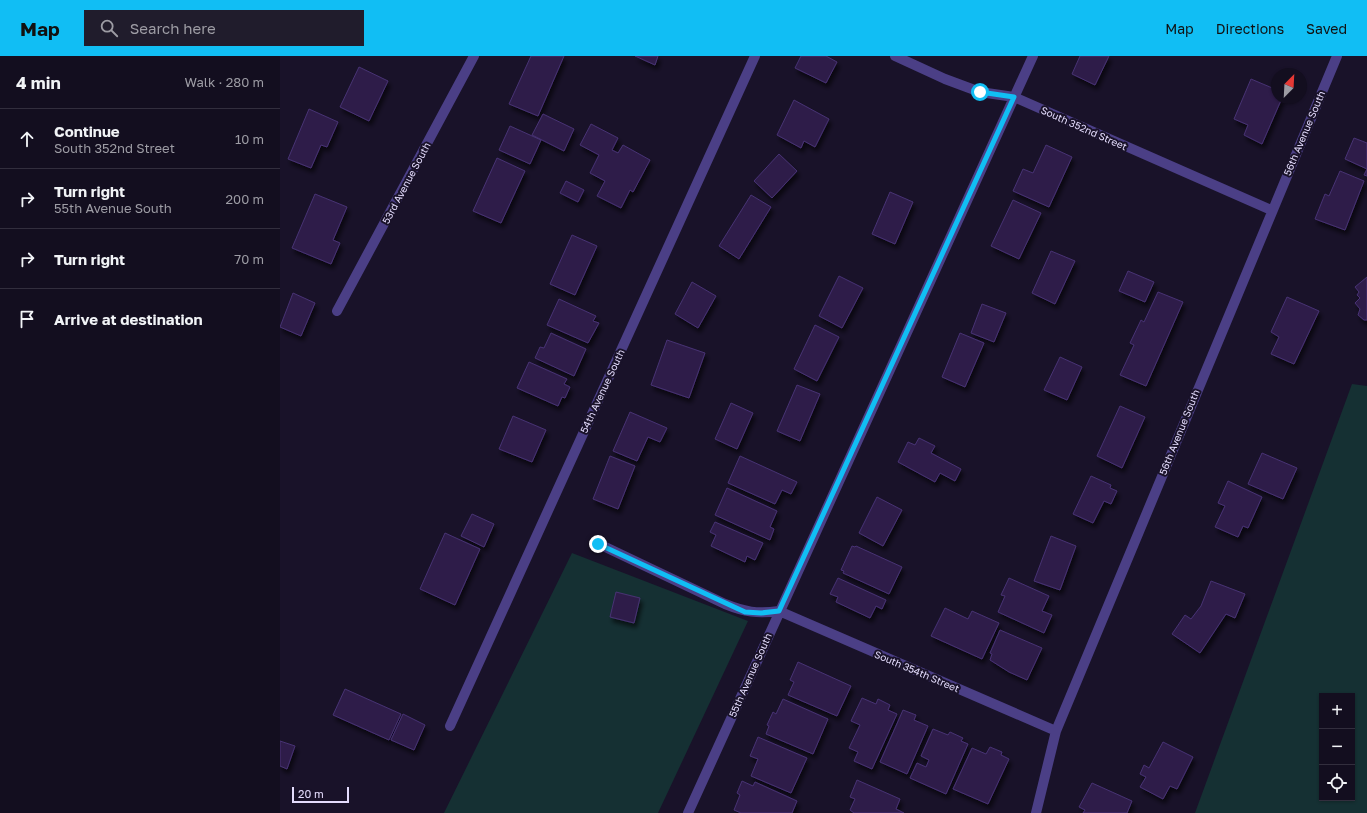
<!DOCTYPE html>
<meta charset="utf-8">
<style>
:root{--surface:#130e1f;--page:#201c2c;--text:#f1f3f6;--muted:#9d9ca4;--line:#322e3d;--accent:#11bef4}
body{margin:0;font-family:"Golos Text",sans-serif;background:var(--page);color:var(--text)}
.controls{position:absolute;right:12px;bottom:12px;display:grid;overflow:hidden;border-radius:0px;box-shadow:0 1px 3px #0004}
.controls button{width:36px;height:36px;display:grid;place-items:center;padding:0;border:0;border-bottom:1px solid var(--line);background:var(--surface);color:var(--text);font:20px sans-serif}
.compass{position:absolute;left:991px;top:12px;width:36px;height:36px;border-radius:50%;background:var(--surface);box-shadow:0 1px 3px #0004;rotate:24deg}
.scale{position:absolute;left:12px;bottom:10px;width:57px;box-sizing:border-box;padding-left:4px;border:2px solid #e4dcfd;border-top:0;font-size:11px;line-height:14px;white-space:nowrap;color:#e4dcfd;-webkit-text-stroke:3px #191229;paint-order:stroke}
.stop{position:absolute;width:12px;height:12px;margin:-9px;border:3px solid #11bef4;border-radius:50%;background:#fff}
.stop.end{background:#11bef4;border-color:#fff;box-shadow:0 1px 4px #0008}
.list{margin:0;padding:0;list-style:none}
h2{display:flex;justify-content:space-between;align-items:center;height:52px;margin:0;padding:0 16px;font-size:17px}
h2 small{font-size:13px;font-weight:400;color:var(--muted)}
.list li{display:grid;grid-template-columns:26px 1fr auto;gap:12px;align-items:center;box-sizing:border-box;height:60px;padding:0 16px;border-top:1px solid var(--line)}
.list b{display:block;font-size:15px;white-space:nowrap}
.list p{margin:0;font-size:13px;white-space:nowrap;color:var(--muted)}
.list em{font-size:13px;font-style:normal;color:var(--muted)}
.icon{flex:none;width:22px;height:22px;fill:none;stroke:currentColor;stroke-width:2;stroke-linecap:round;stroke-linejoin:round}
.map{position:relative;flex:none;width:1087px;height:757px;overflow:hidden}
header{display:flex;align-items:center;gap:24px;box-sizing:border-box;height:56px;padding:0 20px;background:var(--accent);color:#111}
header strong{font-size:19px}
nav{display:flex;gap:22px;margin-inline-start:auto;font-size:14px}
.search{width:280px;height:36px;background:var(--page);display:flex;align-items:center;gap:10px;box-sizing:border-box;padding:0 14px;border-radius:0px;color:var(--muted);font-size:15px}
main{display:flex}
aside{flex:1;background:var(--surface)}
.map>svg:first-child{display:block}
</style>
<header>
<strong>Map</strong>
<div class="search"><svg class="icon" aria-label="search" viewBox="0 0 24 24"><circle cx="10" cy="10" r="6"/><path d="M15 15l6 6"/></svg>Search here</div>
<nav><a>Map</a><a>Directions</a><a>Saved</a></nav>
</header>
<main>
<aside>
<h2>4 min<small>Walk · 280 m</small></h2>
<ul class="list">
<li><svg class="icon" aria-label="ahead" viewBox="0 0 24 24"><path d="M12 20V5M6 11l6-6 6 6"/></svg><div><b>Continue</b><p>South 352nd Street</p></div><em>10 m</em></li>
<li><svg class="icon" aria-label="right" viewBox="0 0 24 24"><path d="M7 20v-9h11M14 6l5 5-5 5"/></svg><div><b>Turn right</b><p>55th Avenue South</p></div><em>200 m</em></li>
<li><svg class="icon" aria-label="right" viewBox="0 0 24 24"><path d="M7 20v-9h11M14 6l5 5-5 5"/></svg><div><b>Turn right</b></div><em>70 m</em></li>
<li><svg class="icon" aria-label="arrive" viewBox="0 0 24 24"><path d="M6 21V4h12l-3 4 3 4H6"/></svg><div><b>Arrive at destination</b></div></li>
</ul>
</aside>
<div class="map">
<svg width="1087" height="757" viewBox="0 0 1087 757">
<defs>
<filter id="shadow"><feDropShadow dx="2.5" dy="4.5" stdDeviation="2" flood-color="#0009"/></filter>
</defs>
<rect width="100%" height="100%" fill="#191229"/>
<!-- green -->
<path fill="#153033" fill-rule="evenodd" d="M1072,328L1087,330V757H915ZM1042,640H1072V742H1042Z
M292,497L468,565L378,757H164Z"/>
<!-- building -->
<path fill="#2d1f49" stroke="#483274" filter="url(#shadow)" d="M251,0H284L258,60L229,48Z
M355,0H378L375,9Z
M521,0H546L557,6L546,27L515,12Z
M800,0H829L815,29L792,18Z
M79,11L108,25L89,65L60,51Z
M971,23L997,34V42H1002L982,88L964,79L968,69L954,63Z
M514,44L549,63L535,91L524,85L521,92L497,79Z
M29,53L58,66L47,91L41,89L31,112L8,103Z
M263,58L294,73L284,95L252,79Z
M311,68L338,82L332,94L338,97L343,89L370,104L353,136L350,134L341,152L317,140L325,125L310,117L319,99L300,89Z
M230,70L261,84L250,108L219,94Z
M1074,82L1087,87V120L1084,119L1087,113L1065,103Z
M766,89L792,101L769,151L733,135L743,113L753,117Z
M499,98L517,115L492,142L474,125Z
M217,102L245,115L221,167L193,155Z
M1060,115L1084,125L1065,174L1035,163L1045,138L1049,140Z
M286,125L304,134L298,146L280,137Z
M610,136L633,146L615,188L592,178Z
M35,138L67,151L53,184L60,187L51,208L12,192Z
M471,139L491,151L459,203L439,190Z
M733,144L761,157L739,203L711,190Z
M292,179L317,190L295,239L270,228Z
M771,195L795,205L775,248L752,237Z
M848,215L874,226L865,246L839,235Z
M559,220L583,232L562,272L539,260Z
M1087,221V264H1084L1078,259L1080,253L1075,247L1080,242L1077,239L1079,236L1075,231Z
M412,226L436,240L418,272L395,258Z
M878,236L903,246L866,330L840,319L854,289L850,287L861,264L864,266Z
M13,237L35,247L21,280L0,271Z
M1007,241L1039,255L1014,308L991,298L999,281L991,276Z
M279,243L316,260L313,265L319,267L308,287L267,269Z
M702,248L726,257L714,286L691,277Z
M535,269L559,281L537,325L514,313Z
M271,277L306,293L294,320L255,302L260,291L264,292Z
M680,277L704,287L685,331L662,321Z
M387,284L425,297L409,342L371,329Z
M780,301L802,311L787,344L764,334Z
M249,306L287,323L284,328L290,331L285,342L282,341L278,350L237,332Z
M517,329L540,338L520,385L497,375Z
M451,347L473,357L457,393L435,383Z
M840,350L865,361L842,412L817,400Z
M350,356L387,372L380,386L368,381L357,405L333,395Z
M233,360L266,374L252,406L219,393Z
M639,382L655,390L651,397L681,413L675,425L660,417L655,426L618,406L628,386L635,389Z
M982,397L1017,412L1003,443L968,428Z
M330,400L355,410L338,453L313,443Z
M460,400L517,426L511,438L502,434L495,448L448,427Z
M811,420L831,429L830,432L837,435L831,448L824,445L813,467L793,458Z
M948,425L982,441L968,472L963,470L958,481L935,471L945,450L938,447Z
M447,432L497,455L490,471L494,473L490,484L435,459Z
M597,441L622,454L603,490L579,477Z
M192,458L214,468L204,491L181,480Z
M435,466L483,487L475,504L467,500L465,506L431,490L436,479L430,476Z
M165,477L200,493L175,549L140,533Z
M771,480L796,490L780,534L754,525Z
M572,490L575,491L576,490L622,511L609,538L563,517L564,515L561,514Z
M558,522L606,544L602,553L596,550L590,562L556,546L558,541L550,538Z
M729,522L769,540L762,555L772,559L764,577L718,556L725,540L721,539Z
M931,525L965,538L955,562L946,558L920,597L892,578L905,559L911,563L921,550Z
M336,536L360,542L354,567L330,561Z
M665,552L688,563L692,555L719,567L702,603L651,580Z
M720,574L762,592L747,624L729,616L710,604L712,598L710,597Z
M518,606L571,630L557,660L508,639L514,626L510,624Z
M65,633L121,658L109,684L53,659Z
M582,642L596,648L598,643L610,649L608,654L617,658L592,713L574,705L578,696L569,692L580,669L571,665Z
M503,643L548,663L533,698L486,678L489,670L487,669L493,656L496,658Z
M623,654L636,659L634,664L648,670L627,718L600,706Z
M123,658L145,669L134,694L111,684Z
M653,673L668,679L670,676L683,682L681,685L688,688L666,738L630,722L637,707L646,711L649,704L641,700Z
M478,681L527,702L511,737L471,720L478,703L470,700Z
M0,685L15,690L7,713L0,710Z
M883,686L913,701L897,733L890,730L883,743L860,731L866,721L860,718L864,709L869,712Z
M710,691L722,696L721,699L729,703L708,748L673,733L692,692L706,698Z
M577,724L620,743L616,753L624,757H574L570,754L575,743L570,741Z
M462,725L473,730L475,726L517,745L512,757H461L454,754L460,739L457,737Z
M812,727L852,745L847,757H803L805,754L799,751Z"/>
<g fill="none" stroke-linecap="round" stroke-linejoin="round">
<!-- minor -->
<path stroke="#4b3f86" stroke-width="10" d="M615,0L665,23L700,36L734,41L991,154
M57,255L194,0
M319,488L445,548C465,556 477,558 499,555L776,675
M170,670L475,0
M408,757L753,0
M756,757L776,675L1057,0"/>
</g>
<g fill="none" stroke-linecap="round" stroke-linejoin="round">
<!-- route -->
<path stroke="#11bef4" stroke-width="5" d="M318,488L465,556L481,557L499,555L734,41L700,36"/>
</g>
<g text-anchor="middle" stroke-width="4" stroke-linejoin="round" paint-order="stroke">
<!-- street labels -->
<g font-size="10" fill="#e4dcfd" stroke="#191229">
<text transform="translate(804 72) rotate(24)" y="4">South 352nd Street</text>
<text transform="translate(1024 77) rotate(-67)" y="4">56th Avenue South</text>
<text transform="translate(126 127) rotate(-62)" y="4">53rd Avenue South</text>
<text transform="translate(322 335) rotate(-65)" y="4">54th Avenue South</text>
<text transform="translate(899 376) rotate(-68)" y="4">56th Avenue South</text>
<text transform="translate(637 615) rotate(23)" y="4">South 354th Street</text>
<text transform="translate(470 619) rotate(-66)" y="4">55th Avenue South</text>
</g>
</g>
</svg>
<div class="controls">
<button>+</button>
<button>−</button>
<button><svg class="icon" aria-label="locate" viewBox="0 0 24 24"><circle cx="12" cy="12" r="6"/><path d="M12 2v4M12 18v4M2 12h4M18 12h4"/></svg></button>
</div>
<svg class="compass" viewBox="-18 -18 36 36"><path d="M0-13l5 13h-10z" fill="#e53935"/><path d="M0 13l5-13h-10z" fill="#9d9ca4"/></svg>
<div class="scale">20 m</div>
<div class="stop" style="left:700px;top:36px"></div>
<div class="stop end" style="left:318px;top:488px"></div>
</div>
</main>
